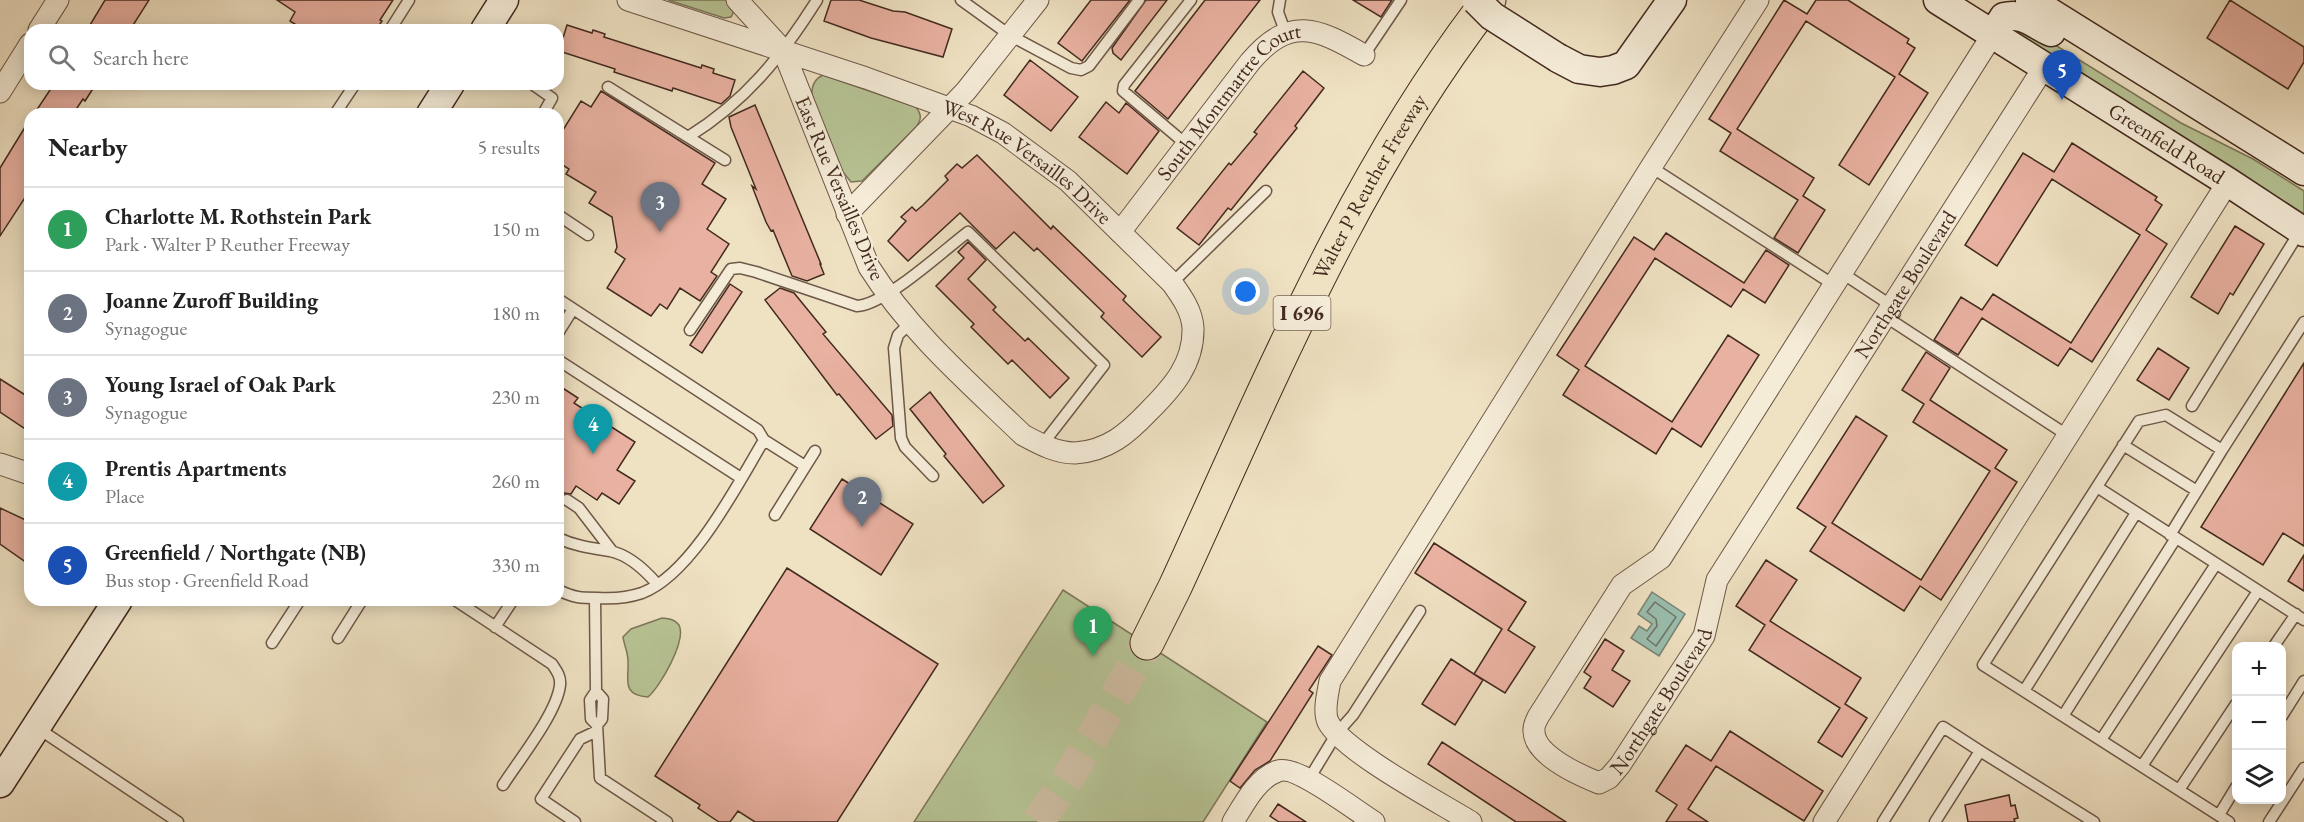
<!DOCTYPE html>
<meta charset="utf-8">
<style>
:root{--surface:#fff;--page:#f2f2f2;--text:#222;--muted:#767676;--line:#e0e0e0;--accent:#8f2418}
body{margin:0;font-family:"EB Garamond",serif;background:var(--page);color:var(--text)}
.controls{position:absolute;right:18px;bottom:18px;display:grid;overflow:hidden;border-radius:12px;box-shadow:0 3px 15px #0003}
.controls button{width:54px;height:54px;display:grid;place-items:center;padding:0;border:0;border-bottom:2px solid var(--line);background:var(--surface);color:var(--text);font:30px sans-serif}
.you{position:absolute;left:1246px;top:292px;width:21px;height:21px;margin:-15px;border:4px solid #fff;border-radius:50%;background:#1a73e8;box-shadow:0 0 0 9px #1a73e833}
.badge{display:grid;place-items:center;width:39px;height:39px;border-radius:50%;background:var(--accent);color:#fff;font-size:20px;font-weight:700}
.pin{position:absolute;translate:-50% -50px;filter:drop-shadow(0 2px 3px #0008)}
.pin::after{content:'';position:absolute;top:32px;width:21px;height:18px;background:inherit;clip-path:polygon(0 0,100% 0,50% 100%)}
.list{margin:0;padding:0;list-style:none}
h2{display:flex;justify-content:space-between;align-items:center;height:78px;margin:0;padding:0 24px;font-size:26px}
h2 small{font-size:20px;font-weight:400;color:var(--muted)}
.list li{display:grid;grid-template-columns:39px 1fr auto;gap:18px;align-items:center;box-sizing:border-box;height:84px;padding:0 24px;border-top:2px solid var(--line)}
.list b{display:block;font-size:22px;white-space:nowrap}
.list p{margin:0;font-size:20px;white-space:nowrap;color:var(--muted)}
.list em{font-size:20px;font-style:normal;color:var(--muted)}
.icon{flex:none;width:33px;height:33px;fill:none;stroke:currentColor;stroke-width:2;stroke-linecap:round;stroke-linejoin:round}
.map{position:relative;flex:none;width:2304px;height:822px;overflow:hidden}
.search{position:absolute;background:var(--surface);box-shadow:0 3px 15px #0003;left:24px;top:24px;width:540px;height:66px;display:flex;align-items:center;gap:15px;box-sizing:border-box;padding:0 21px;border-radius:18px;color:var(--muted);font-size:22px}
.panel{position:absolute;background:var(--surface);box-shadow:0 3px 15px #0003;left:24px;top:108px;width:540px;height:498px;border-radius:18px}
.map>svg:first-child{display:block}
</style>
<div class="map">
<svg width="2304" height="822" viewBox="0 0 2304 822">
<rect width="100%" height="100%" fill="#efe2c3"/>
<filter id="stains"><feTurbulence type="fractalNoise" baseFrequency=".00333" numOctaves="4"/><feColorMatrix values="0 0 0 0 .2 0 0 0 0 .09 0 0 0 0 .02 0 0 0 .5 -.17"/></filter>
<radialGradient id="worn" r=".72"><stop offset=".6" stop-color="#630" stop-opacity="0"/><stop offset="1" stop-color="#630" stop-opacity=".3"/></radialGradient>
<!-- green -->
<path fill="#b7c495" stroke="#7d775a" stroke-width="1.5" d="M668,0H726L733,7V13L731,17L724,18Z
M2023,25L2181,123L2253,159L2304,191V214L2018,35Z
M823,75L916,107C921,114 922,118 917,126L862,181L851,182L843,172L812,98C811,88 814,79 823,75Z
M1063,590L1267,722L1203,822H914Z
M662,618C669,619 675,619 679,625C687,640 660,687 648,697C621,695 629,680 628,661C628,652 624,645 623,637L631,629Z"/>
<!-- water -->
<path fill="#9abfaf" stroke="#778375" stroke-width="1.5" d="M1652,592L1685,614L1659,656L1631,638L1639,626L1647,631L1652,624L1638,614Z"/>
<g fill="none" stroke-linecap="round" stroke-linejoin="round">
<!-- shore -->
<path stroke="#6e7467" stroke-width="1.5" d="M1655,602L1676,617L1656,646L1647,639L1657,626L1656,619L1647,612Z"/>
</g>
<!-- building -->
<path fill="#e9b1a1" stroke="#432a1f" stroke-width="1.5" d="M105,0H149L130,30H87Z
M277,0H393L380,20L382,21L376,30H304L290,21L295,12Z
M831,0H859L893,11L905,12L952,29L943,57L871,38L824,21Z
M1091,0H1130L1082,61L1058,43Z
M1146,0H1167L1121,60L1113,53L1112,48Z
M1205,0H1260L1168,119L1135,91Z
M1353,0H1392L1381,17Z
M1784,0L1807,14L1816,0H1848L1909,39L1907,43L1915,48L1899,74L1928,93L1869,185L1839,165L1895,77L1806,21L1737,129L1814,178L1803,196L1825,210L1798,253L1774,238L1798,200L1720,151L1731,133L1709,119Z
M2230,0L2304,47V62L2288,89L2207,38Z
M567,25L592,33L593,30L605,34L604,37L701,68L702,65L714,69L713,73L735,80L730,96L721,104L673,88L672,91L614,72L615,69L559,51Z
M1030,60L1078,97L1051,131L1004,95Z
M1303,71L1324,88L1295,126L1297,128L1231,210L1228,208L1199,245L1177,228L1229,163L1231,165L1257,134L1254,132Z
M54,84H96L85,101L83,99L73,114H34Z
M601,91L715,163L702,184L726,199L707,229L729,244L711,272L717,276L700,301L680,288L667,309L660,304L651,316L607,288L625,259L615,252L617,247L612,217L589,203L596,192L566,174L569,169L558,162V138L581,101L591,107Z
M1106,102L1119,113L1126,103L1159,131L1127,174L1079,137Z
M755,105L821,264H820L824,274L807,281L792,276L773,230L771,231L766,222L752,186L756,189L731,127L729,117Z
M30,119V190L0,236V168Z
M2072,143L2157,197L2155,200L2162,205L2146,230L2167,244L2092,362L2070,348L2058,366L1982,318L1958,355L1934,340L1961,297L1982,310L1993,294L2071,343L2140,235L2052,179L1997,266L1965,245L2023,153L2054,172Z
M977,155L1051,229L1053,226L1126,296L1123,300L1161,337L1142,357L1101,317L1104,313L1037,248L1034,251L1014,232L996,249L960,213L908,261L888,241L906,221L901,217L912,207L916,211L923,205L948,180L945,176L957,164L962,168Z
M2235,226L2264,244L2233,295L2230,293L2218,314L2191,297Z
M1666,233L1744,283L1766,250L1789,265L1765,303L1743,289L1731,307L1655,258L1585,366L1672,422L1728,335L1759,355L1701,447L1672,428L1656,454L1563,395L1579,370L1557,355L1634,237L1654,250Z
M968,242L986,260L968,279L996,307L993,310L1025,341L1028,338L1069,378L1050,398L1012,360L1008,364L971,327L974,324L936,286L964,258L958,252Z
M730,284L742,292L702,353L690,345Z
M780,288L794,293L826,332L823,334L892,415L893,426L876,439L839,394L837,395L765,300Z
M2158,348L2189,368L2169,400L2137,380Z
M1926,352L1950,368L1930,400L2007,450L1995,468L2017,482L1941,600L1920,586L1904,611L1810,551L1826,527L1797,508L1856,416L1887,436L1832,523L1921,580L1990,471L1913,422L1924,404L1902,390Z
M2304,363V546L2283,533L2263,565L2201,527Z
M0,379L30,398V432L0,412Z
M558,385L578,398L574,403L635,442L617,470L635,481L619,504L602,493L597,500L576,486L571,494L564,493L561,496L560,503L563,506L558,514Z
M930,392L1004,486L983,503L944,456L946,454L910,409Z
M842,479L913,524L881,575L810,529Z
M0,508L30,522V565L0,544Z
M1434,543L1526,602L1508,630L1535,647L1505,693L1474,674L1502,629L1415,573Z
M2304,555V591L2288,581Z
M1766,560L1797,580L1770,621L1861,678L1845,704L1867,718L1842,757L1818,742L1840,708L1749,650L1765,625L1736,606Z
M787,568L938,664L837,822H755L738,811L730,822H719L698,808L700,805L655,776Z
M1605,639L1624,651L1612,670L1630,681L1613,707L1584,688L1591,677L1584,672Z
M1318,646L1332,655L1309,690L1313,693L1270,761L1255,770L1240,788L1230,781Z
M1451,659L1483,680L1455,725L1422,704Z
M1730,731L1823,791L1804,821L1716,766L1688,809L1708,822H1666L1677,805L1656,791L1686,745L1711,761Z
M1442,742L1566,822H1516L1428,764Z
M2009,795L2011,806L2015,805L2018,818L2014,819L2015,822H1968L1965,805Z
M1278,804L1306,822H1279L1270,816Z"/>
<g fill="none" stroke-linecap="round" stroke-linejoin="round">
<!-- highway-tunnel -->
<path stroke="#cdbda2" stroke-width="33" stroke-dasharray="33 16" stroke-linecap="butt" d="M1038,822L1070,775L1147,643"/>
<!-- lane casing -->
<g stroke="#6e5848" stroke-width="13">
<path id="lane" d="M961,0L1011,36L1071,68L1081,70L1089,66L1139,0
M1280,0L1278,12L1286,34
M390,30L409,0
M1364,55L1401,0
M532,84L552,98L543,114
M608,87L725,160
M335,114L355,84
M688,137C746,101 781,57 817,0
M1187,145L1123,91L1124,85L1191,0
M1651,167L1834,285
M558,215L588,235
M1842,273L1892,306
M1172,283L1266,191
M558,299L758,430L764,440C737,485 692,574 642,593C627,598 613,599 598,598C580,598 575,598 558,590
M1886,317L2067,435
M910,323L898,335L894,348L901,438L905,447L933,476
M690,330L731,269L740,268L756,272L857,306C885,305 944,250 968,232L1104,365L1042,445
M558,333L573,309
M558,360L741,478
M2192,406L2300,231
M764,440L805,466
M2123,445L2197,491
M2097,487L2304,620
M567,500L579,508L612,551
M775,515L815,451
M2170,535L2222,450
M558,538C575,546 591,548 610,551C629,555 645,570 657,584
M595,598L596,691L590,700L591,719L597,725L600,778L667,822
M455,600L552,664C556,670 561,676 560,685C557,713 519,760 503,785
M495,627L513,600
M338,638L362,600
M272,643L300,600
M2274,646L2296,614
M596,691L603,699L602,719L597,725
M2024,691L2136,513
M2063,716L2176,538
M2282,716L2304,681
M36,727L178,822
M2101,740L2216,564
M2142,766L2258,591
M1309,779L1337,733L1353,715L1420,611
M2179,790L2236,704
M2219,815L2236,787
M575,822L541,799L580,739L597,731
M1883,822L1943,727L1980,751
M1935,822L1980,751L2094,822
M2229,822L1983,665L2139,421L2166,415L2222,450L2304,322
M2269,822L2304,768"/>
</g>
<!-- street casing -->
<g stroke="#6e5848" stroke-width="23">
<g id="street">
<path id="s1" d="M628,0L866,78L971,116L1003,133L1068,181L1172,283C1182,297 1192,311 1193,328C1194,364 1172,388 1149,411C1128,433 1108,451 1075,453C1056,453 1040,444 1023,435C968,382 910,332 869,267L783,50L737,0"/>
<path d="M39,30L58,0"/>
<path id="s2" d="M1993,34L1661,558L1622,585L1538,717C1536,721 1533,727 1534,731C1534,755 1579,775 1599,783L1609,778L1620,765L1704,636L1717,580L2044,67"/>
<path d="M0,92L30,44"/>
<path d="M847,214L966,91L1038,0"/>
<path id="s3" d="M1120,232L1250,62C1290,15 1317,28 1364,55"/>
<path d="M0,464L30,474"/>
<path d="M1233,822C1244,804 1257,778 1278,771C1296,764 1356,811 1374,822"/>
<path d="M1471,822C1439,802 1344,752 1328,722C1323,710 1328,693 1330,681L1651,167L1758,0"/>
<path d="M1824,822L2228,182"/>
</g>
</g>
<!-- secondary casing -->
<g stroke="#432a1f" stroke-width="31">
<g id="secondary">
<path id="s4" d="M1938,0L2228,182L2304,232"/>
<path d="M2030,0L2304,171"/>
<path d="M485,30L504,0"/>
<path d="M1993,34L2004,17C2023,12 2035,25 2051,32"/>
<path d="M1558,58L1579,69L1600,72L1613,70L1626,65L1672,0"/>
<path d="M431,114L450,84"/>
<path d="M0,783L118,600"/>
</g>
</g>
<!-- highway casing -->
<g stroke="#432a1f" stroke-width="35">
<g id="highway">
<path id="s5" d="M1147,643L1175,587C1268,385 1352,177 1489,0"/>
</g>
</g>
<!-- lane -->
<use href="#lane" stroke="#f5ecd8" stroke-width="10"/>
<!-- street -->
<use href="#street" stroke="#f5ecd8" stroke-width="21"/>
<!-- secondary -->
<use href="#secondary" stroke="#f5ecd8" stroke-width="28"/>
<!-- highway -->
<use href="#highway" stroke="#efe2c3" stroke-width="33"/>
<!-- secondary-bridge casing -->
<g stroke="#432a1f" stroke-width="31" stroke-linecap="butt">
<path id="secondary-bridge" d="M1476,0L1492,16L1558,58"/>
</g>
<!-- secondary-bridge -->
<use href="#secondary-bridge" stroke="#f5ecd8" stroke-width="28"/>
</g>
<g text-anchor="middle" stroke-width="4.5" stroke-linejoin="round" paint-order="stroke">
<!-- shield labels -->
<rect fill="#f5ecd8" stroke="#786456" stroke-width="1.5" x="1273.5" y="296" width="57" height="34" rx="4.5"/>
<g font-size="20" font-weight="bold" fill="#432a1f">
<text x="1302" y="320">I 696</text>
</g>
<!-- street labels -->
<g font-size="21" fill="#432a1f" stroke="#f5ecd8">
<text dy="7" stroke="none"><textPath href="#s3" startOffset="172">South Montmartre Court</textPath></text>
<text dy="7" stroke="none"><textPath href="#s4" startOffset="270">Greenfield Road</textPath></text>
<text dy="7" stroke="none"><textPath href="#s1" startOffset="434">West Rue Versailles Drive</textPath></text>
<text dy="7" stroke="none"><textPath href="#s5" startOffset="508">Walter P Reuther Freeway</textPath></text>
<text transform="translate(840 188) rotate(67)" y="7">East Rue Versailles Drive</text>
<text dy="7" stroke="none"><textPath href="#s2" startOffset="1516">Northgate Boulevard</textPath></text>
<text dy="7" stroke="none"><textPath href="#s2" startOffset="1030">Northgate Boulevard</textPath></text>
</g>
</g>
<rect width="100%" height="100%" filter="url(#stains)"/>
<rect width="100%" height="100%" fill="url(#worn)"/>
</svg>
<div class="controls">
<button>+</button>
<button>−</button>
<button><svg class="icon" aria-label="layers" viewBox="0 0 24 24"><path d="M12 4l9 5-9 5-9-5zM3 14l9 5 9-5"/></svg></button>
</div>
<div class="you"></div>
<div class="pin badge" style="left:1093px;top:656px;background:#2e9e5b">1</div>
<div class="pin badge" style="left:862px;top:527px;background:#6b7280">2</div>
<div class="pin badge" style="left:660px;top:232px;background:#6b7280">3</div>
<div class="pin badge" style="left:593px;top:454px;background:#0f9aa8">4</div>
<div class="pin badge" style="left:2062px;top:100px;background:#1a4fb4">5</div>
<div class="search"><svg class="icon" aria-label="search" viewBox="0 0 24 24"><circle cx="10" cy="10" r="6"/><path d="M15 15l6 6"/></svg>Search here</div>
<section class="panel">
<h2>Nearby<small>5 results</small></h2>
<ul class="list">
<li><span class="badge" style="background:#2e9e5b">1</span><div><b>Charlotte M. Rothstein Park</b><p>Park · Walter P Reuther Freeway</p></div><em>150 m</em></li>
<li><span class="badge" style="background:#6b7280">2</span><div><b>Joanne Zuroff Building</b><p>Synagogue</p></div><em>180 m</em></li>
<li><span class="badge" style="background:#6b7280">3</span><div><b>Young Israel of Oak Park</b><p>Synagogue</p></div><em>230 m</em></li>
<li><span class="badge" style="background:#0f9aa8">4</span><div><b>Prentis Apartments</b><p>Place</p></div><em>260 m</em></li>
<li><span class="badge" style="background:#1a4fb4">5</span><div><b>Greenfield / Northgate (NB)</b><p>Bus stop · Greenfield Road</p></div><em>330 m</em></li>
</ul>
</section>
</div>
